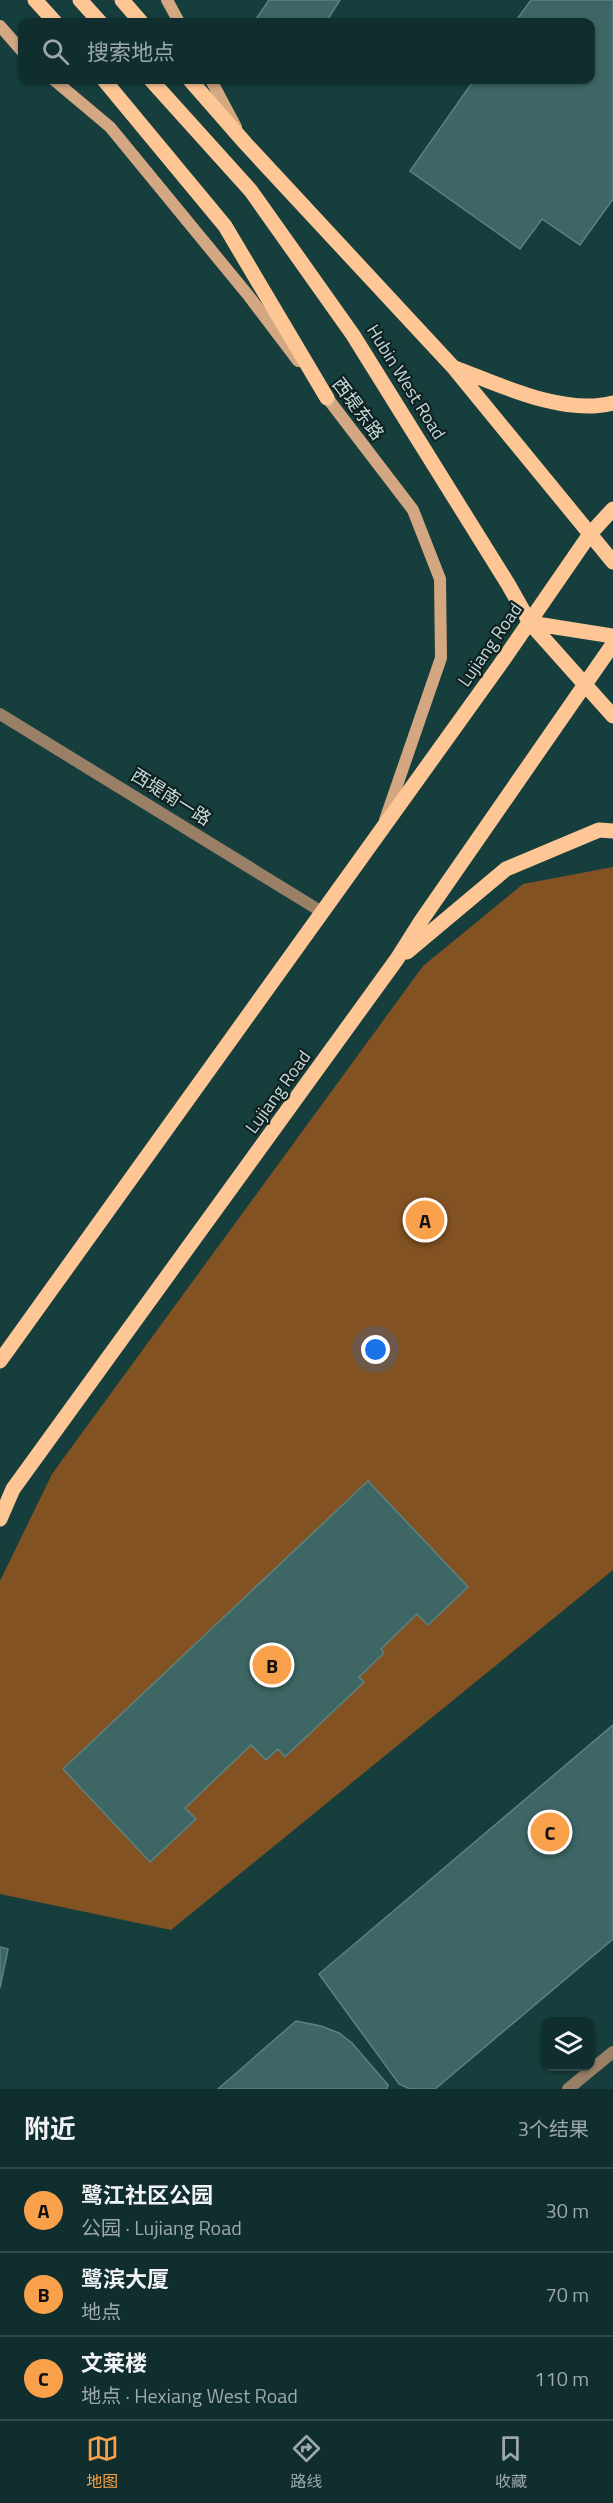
<!DOCTYPE html>
<html lang="zh">
<meta charset="utf-8">
<style>
:root{--surface:#102e2e;--page:#193636;--text:#f1f3f6;--muted:#9ca8aa;--line:#304a4a;--accent:#f8a14a}
body{margin:0;font-family:"Titillium Web","Noto Sans SC",sans-serif;background:var(--page);color:var(--text)}
.controls{position:absolute;right:18px;bottom:18px;display:grid;overflow:hidden;border-radius:12px;box-shadow:0 2px 4px #0004}
.controls button{width:54px;height:54px;display:grid;place-items:center;padding:0;border:0;border-bottom:2px solid var(--line);background:var(--surface);color:var(--text);font:30px sans-serif}
.you{position:absolute;left:376px;top:1350px;width:21px;height:21px;margin:-15px;border:4px solid #fff;border-radius:50%;background:#1a73e8;box-shadow:0 0 0 9px #1a73e833}
.badge{display:grid;place-items:center;width:39px;height:39px;border-radius:50%;background:var(--accent);color:#111;font-size:20px;font-weight:700}
.pin{position:absolute;translate:-50% -50%;border:3px solid #fff;box-shadow:0 2px 6px #0006}
.list{margin:0;padding:0;list-style:none}
h2{display:flex;justify-content:space-between;align-items:center;height:78px;margin:0;padding:0 24px;font-size:26px}
h2 small{font-size:20px;font-weight:400;color:var(--muted)}
.list li{display:grid;grid-template-columns:39px 1fr auto;gap:18px;align-items:center;box-sizing:border-box;height:84px;padding:0 24px;border-top:2px solid var(--line)}
.list b{display:block;font-size:22px;white-space:nowrap}
.list p{margin:0;font-size:20px;white-space:nowrap;color:var(--muted)}
.list em{font-size:20px;font-style:normal;color:var(--muted)}
.icon{flex:none;width:33px;height:33px;fill:none;stroke:currentColor;stroke-width:2;stroke-linecap:round;stroke-linejoin:round}
.map{position:relative;flex:none;width:613px;height:2089px;overflow:hidden}
.search{position:absolute;background:var(--surface);box-shadow:0 2px 4px #0004;left:18px;right:18px;top:18px;height:66px;display:flex;align-items:center;gap:15px;box-sizing:border-box;padding:0 21px;border-radius:12px;color:var(--muted);font-size:22px}
.sheet{height:330px;background:var(--surface)}
nav{display:flex;justify-content:space-around;align-items:center;box-sizing:border-box;height:84px;border-top:2px solid var(--line);background:var(--surface);font-size:16px;color:var(--muted)}
nav a{display:grid;justify-items:center;gap:3px}
nav .on{color:var(--accent)}
.map>svg:first-child{display:block}
</style>
<div class="map">
<svg width="613" height="2089" viewBox="0 0 613 2089">
<rect width="100%" height="100%" fill="#153e3d"/>
<!-- green -->
<path fill="#825222" d="M613,867V1570L171,1930L0,1894V1581L52,1474L423,966L523,884Z"/>
<!-- building -->
<path fill="#3e6665" stroke="#5a8382" stroke-width="1.5" d="M269,0H340L326,22H254Z
M531,0H613V199L580,245L542,219L520,249L410,171L474,80H590V22H515Z
M368,1481L468,1587L428,1625L417,1614L381,1649L384,1653L359,1677L364,1682L285,1757L278,1749L266,1760L251,1745L185,1808L196,1819L150,1862L63,1769Z
M613,1725V1939L435,2089H410L399,2084L319,1974Z
M0,1947L8,1949L0,1988Z
M296,2021L321,2026L339,2033L352,2043L388,2085L387,2089H218Z"/>
<g fill="none" stroke-linecap="round" stroke-linejoin="round">
<!-- minor -->
<path stroke="#9a7f67" stroke-width="12" d="M0,714L322,912"/>
<!-- tertiary -->
<path stroke="#9a7f67" stroke-width="12" d="M568,2089L613,2052"/>
<!-- secondary -->
<path stroke="#d2a781" stroke-width="12" d="M167,0L179,22
M0,26L22,51
M54,80L110,127L248,295L298,361
M211,80L236,127
M322,391L413,510L440,579L441,658L385,820"/>
<!-- primary -->
<path stroke="#fec695" stroke-width="15" d="M35,0L55,22
M80,0L100,22
M122,0L141,22
M104,80L225,226L327,398
M151,80L251,191L353,335L508,584L530,623L613,716
M190,80L246,144L454,368L613,562
M455,368C500,385 564,416 613,403
M530,623L613,636
M407,952L506,869L599,830L613,831
M0,1361L499,666L590,534L613,509
M0,1519L13,1489L397,959L421,921L613,644"/>
</g>
<g text-anchor="middle" stroke-width="4.5" stroke-linejoin="round" paint-order="stroke">
<!-- street labels -->
<g font-size="18" fill="#c6dbda" stroke="#102121">
<text transform="translate(406 382) rotate(58)" y="6">Hubin West Road</text>
<text transform="translate(358 409) rotate(53)" y="6">西堤东路</text>
<text transform="translate(490 645) rotate(-55)" y="6">Lujiang Road</text>
<text transform="translate(171 797) rotate(32)" y="6">西堤南一路</text>
<text transform="translate(278 1092) rotate(-54)" y="6">Lujiang Road</text>
</g>
</g>
</svg>
<div class="controls">
<button><svg class="icon" aria-label="layers" viewBox="0 0 24 24"><path d="M12 4l9 5-9 5-9-5zM3 14l9 5 9-5"/></svg></button>
</div>
<div class="you"></div>
<div class="pin badge" style="left:425px;top:1220px">A</div>
<div class="pin badge" style="left:272px;top:1665px">B</div>
<div class="pin badge" style="left:550px;top:1832px">C</div>
<div class="search"><svg class="icon" aria-label="search" viewBox="0 0 24 24"><circle cx="10" cy="10" r="6"/><path d="M15 15l6 6"/></svg>搜索地点</div>
</div>
<section class="sheet">
<h2>附近<small>3个结果</small></h2>
<ul class="list">
<li><span class="badge">A</span><div><b>鹭江社区公园</b><p>公园 · Lujiang Road</p></div><em>30 m</em></li>
<li><span class="badge">B</span><div><b>鹭滨大厦</b><p>地点</p></div><em>70 m</em></li>
<li><span class="badge">C</span><div><b>文莱楼</b><p>地点 · Hexiang West Road</p></div><em>110 m</em></li>
</ul>
</section>
<nav>
<a class="on"><svg class="icon" aria-label="map" viewBox="0 0 24 24"><path d="M3 6l6-2 6 2 6-2v14l-6 2-6-2-6 2zM9 4v14M15 6v14"/></svg>地图</a>
<a><svg class="icon" aria-label="directions" viewBox="0 0 24 24"><path d="M12 3l9 9-9 9-9-9zM9 14v-3h6M13 9l2 2-2 2"/></svg>路线</a>
<a><svg class="icon" aria-label="saved" viewBox="0 0 24 24"><path d="M7 4h10v16l-5-4-5 4z"/></svg>收藏</a>
</nav>
